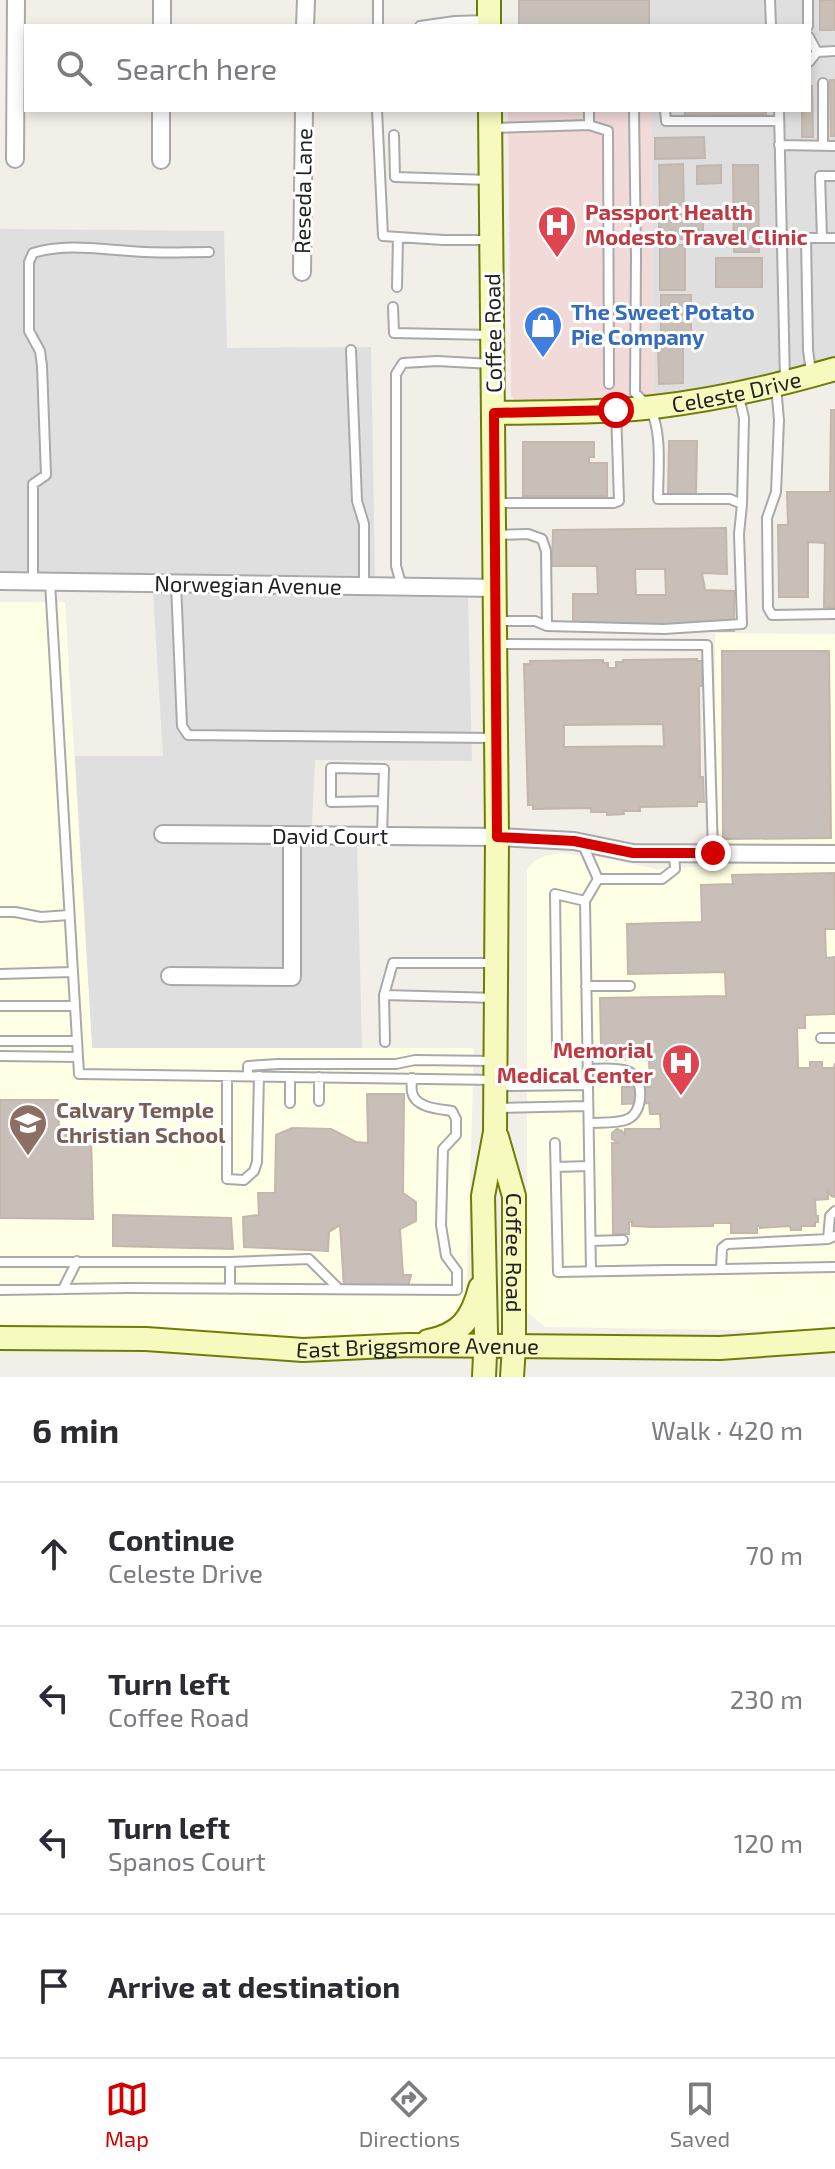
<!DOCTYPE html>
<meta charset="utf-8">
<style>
:root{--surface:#fff;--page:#f7f7f7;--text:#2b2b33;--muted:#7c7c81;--line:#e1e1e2;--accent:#d40000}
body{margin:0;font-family:"Exo 2",sans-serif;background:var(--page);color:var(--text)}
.stop{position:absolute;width:24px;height:24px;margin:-18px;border:6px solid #d40000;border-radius:50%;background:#fff}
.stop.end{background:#d40000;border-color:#fff;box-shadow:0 2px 8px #0008}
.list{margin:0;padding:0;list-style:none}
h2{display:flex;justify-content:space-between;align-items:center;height:104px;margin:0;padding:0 32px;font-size:34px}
h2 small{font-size:26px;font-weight:400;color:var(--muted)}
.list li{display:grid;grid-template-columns:52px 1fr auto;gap:24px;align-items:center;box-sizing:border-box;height:144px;padding:0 32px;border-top:2px solid var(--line)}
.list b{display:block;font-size:30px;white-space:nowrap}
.list p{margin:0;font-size:26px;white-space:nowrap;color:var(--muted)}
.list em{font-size:26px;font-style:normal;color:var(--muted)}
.icon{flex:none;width:44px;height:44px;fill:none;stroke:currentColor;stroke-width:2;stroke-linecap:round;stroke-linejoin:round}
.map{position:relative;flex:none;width:835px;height:1377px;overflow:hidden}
.search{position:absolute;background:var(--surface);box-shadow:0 4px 12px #0003;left:24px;right:24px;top:24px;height:88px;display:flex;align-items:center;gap:20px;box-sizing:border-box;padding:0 28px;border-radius:0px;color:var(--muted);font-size:30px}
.sheet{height:680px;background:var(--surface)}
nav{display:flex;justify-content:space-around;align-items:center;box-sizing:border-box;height:112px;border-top:2px solid var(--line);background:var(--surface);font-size:22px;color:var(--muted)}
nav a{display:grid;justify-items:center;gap:4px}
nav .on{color:var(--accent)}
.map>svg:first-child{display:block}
</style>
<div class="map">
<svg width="835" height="1377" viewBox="0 0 835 1377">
<rect width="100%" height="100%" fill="#f2efe9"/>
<!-- residential -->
<path fill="#e0dfdf" d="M650,0H835V364L654,401L651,110H809V26H650Z
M0,229L224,231L227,348L371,347L375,576L0,572Z
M153,592L468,598L472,761L315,760L311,845L357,844L362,1048H92L75,756H163Z"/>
<!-- commercial -->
<path fill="#f2dad9" d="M508,110H651L654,401L516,402L511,396Z"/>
<!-- education -->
<path fill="#ffffe5" d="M0,602H65L92,1048H474L466,1312L441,1337L223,1341L0,1331Z
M715,633L835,634V1326L797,1331L545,1327L527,1312V870L534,861L545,856L560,853L603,858L657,869L716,865Z"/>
<!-- building -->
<path fill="#c7bfb8" stroke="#c4b6ab" stroke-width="2" fill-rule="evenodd" d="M519,0H649V26H519Z
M820,0H835V30H820Z
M830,80H835V136H831Z
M809,86H812L813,137H802V110H809Z
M685,110H766V114L685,115Z
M704,137L705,158L655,159V138Z
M683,164L684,210H660L659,165Z
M721,165V183L697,184V166Z
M733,165H758L759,252H734Z
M659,214H703V239H659Z
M660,245H685V290H660Z
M716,258H762V287H716Z
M661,295H691V340H661Z
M658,346H683V383L659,384Z
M831,410H835V607H824L825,543L808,542V597H779L778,525H788L787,492H830Z
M669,441H697L696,499L668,498Z
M523,442H594V457H589V463H607V496H523Z
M726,528L727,574L702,573L705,590L734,591V631H573V594H598L597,566H552L553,530ZM635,569H665L666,595H636Z
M722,651H829L831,838L723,839Z
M697,659V661H702V686H699L700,777H703L704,802H697V806L640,807V811H623L624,814L607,815V812H591V808L533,809V805H528L524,664H530V661L603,660V663H608V668H616V662H623V660ZM663,724L664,746L564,747V725Z
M834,873L835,929H825L826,958L835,957V1014L805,1015V1028H797L798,1068H810V1062H822V1068H834L835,1063V1197L831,1196L828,1191V1199L815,1200L816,1216H818V1222H815V1226H801V1230H791L790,1226L760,1228V1226H757V1233H731V1223H713V1226L653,1227L632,1226V1222H629V1234H613L612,1143H618L612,1139V1133L617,1129L622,1131L625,1135V1129H661L660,1114H650L649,1103L622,1104V1087H650L649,1059L606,1060L602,1058L599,1052L601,1046L600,998L726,996L725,972L628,974L627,924L702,922L701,885L733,884L732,875Z
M367,1094H404L403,1193L416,1202V1221L400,1229L403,1275H411L408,1286L344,1287L340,1225L329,1232L328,1251L244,1247L243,1217L259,1215L258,1193H275L276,1135L292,1128L331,1129L356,1142L368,1143Z
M0,1100H58L59,1132L91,1134L93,1219L0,1218Z
M113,1215L231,1218L233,1249L113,1246Z"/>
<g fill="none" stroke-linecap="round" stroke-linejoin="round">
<!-- lane casing -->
<g stroke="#a9a9a9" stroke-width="12">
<path id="lane" d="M770,0L771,26
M808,0V26
M378,26V0
M420,26L455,21L487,20
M809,37L817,52
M817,52L835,51
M809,62L817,52
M823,83V146
M377,110L383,236L443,240H488
M634,110L636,257L635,393C639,397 645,402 649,407C663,429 658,473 658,499H730L742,504
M665,110L666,121H779
M779,110L785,381
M589,125L608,131L609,384
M493,128L589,125V110
M394,135L395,177L490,180
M779,145L835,146
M822,238L820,176H835
M397,287L398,237
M393,307L394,333L491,335
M351,350L357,501L364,524V586
M811,372L808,350L806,238H835
M776,386L779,420L776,492L767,518L768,608L772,615L835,614
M495,503H614L619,501L616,410
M496,535L528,534L542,539L546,551L547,626L535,621H497
M33,581V484L46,475L42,366L40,351L29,331V262L33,253C69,242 108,251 146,252C167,253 188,252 209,252
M50,582L79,1074L495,1080
M176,584L182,726L188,735L496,738
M402,587L396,566V374L403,363L437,361L492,364
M547,626L664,629L742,624L739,534L742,504L744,418L739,397
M497,644L707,645L713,853
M382,835L384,769L331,768V802L383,801
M582,843L598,879
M598,879H662L675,869L674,852
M0,912H15L41,917L69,915
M0,974L72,972
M586,986H630
M384,995L496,998
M0,1006H74
M821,1038H835
M0,1041H76
M385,1042L384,995L393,963H495
M557,1048L555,894L585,901
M0,1056L77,1057
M588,1069C600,1069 615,1067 627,1071C645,1077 644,1112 628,1119C617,1124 600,1122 589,1123
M227,1076V1179L244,1180L254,1171L257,1162L259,1076
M248,1076V1066L278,1064H396L415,1060L495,1061
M497,1086L588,1085
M319,1101V1077
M290,1103V1077
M496,1108L588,1106
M555,1143L558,1272L835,1267
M556,1167L589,1166
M828,1239L830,1216L835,1211
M591,1241L623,1240
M0,1262H230L309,1259L339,1289
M721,1269L722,1248L727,1244L828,1239L835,1236
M591,1271L585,901L598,879
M63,1289L77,1261
M230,1289V1262
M0,1290L127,1288L457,1290V1271L446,1256L441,1225L443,1149L456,1135V1119L452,1111C439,1109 415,1108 412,1092C411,1087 412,1083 412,1078"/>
</g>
<!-- street casing -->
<g stroke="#a9a9a9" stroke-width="20">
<path id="street" d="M162,26V0
M305,26L306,0
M161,110V160
M15,159L16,0
M302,272L304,110
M0,581L496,588
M163,834L497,837L574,841L633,853L835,854
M170,976L292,977V836"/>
</g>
<!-- secondary casing -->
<g stroke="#707d05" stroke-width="26">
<g id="secondary">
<path d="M489,0V26"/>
<path id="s1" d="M494,413C547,412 601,413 654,407C715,400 776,386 835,369"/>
<path id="s2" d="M497,1137L514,1196V1347L512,1377"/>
<path id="s3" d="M0,1338L146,1339L303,1350L408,1345L720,1348L835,1340"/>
<path d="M428,1341C460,1335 472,1319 480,1288"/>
<path d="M484,1377L486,1333L483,1196L495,1132L497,837L490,110"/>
</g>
</g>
<!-- lane -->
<use href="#lane" stroke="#fff" stroke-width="8"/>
<!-- street -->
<use href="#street" stroke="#fff" stroke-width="16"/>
<!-- secondary -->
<use href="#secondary" stroke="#f7fabf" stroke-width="22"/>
</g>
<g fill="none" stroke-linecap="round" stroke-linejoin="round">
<!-- route -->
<path stroke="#d40000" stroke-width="10" d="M616,410L494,413L497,837L574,841L633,853H713"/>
</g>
<!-- icons -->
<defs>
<g id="hospital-pin" transform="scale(2)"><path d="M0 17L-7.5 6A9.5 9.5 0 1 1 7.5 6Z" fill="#e0444e" stroke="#fff"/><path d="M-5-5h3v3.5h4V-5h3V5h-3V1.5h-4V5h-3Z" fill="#fff"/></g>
<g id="shop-pin" transform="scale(2)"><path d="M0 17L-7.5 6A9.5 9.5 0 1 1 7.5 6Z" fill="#3f7fe0" stroke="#fff"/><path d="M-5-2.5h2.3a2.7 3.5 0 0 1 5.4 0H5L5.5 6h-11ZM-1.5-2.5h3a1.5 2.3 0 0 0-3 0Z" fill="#fff"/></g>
<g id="school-pin" transform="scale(2)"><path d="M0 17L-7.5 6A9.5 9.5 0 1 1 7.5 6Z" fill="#8d6e63" stroke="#fff"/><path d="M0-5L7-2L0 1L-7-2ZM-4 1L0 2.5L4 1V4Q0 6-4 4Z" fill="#fff"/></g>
</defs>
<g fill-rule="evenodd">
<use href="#hospital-pin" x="557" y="225"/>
<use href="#shop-pin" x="543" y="325"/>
<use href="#hospital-pin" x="681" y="1063"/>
<use href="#school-pin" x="28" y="1123"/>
</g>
<g text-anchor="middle" stroke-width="6" stroke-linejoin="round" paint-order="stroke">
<!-- street labels -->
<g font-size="22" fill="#222" stroke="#fff">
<text transform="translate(303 191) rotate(-89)" y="8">Reseda Lane</text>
<text transform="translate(493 333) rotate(-91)" y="8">Coffee Road</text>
<text dy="8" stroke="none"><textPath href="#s1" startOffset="244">Celeste Drive</textPath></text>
<text transform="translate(248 585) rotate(1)" y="8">Norwegian Avenue</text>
<text x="330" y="844">David Court</text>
<text dy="8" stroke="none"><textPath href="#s2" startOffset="118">Coffee Road</textPath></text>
<text dy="8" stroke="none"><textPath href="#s3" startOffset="418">East Briggsmore Avenue</textPath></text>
</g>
<!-- health labels -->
<g font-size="22" font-weight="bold" fill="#be3a42" stroke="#fff" text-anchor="start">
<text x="585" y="220">Passport Health<tspan x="585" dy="25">Modesto Travel Clinic</tspan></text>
<text x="653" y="1058" text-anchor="end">Memorial<tspan x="653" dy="25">Medical Center</tspan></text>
</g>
<!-- shop labels -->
<g font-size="22" font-weight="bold" fill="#366cbe" stroke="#fff" text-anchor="start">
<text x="571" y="320">The Sweet Potato<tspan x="571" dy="25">Pie Company</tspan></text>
</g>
<!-- education labels -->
<g font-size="22" font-weight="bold" fill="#785e54" stroke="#fff" text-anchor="start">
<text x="56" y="1118">Calvary Temple<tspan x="56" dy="25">Christian School</tspan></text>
</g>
</g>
</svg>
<div class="stop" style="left:616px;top:410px"></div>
<div class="stop end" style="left:713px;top:853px"></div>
<div class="search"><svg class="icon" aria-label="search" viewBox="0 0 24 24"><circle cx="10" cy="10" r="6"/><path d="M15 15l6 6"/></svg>Search here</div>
</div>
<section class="sheet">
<h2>6 min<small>Walk · 420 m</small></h2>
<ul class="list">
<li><svg class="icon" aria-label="ahead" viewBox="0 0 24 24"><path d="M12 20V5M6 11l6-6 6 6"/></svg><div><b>Continue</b><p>Celeste Drive</p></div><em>70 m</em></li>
<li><svg class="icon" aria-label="left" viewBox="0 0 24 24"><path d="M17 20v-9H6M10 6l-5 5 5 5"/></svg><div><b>Turn left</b><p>Coffee Road</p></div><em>230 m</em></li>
<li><svg class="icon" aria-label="left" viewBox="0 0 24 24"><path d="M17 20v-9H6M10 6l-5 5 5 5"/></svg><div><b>Turn left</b><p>Spanos Court</p></div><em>120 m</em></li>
<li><svg class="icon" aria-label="arrive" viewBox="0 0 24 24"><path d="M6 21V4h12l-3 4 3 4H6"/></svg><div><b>Arrive at destination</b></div></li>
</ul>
</section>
<nav>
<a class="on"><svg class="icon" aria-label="map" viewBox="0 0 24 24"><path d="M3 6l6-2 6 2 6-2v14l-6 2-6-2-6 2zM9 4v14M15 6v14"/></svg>Map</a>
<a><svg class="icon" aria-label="directions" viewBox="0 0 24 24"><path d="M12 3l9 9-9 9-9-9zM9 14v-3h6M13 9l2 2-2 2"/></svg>Directions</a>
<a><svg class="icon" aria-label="saved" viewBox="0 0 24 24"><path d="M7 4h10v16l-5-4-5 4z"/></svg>Saved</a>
</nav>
